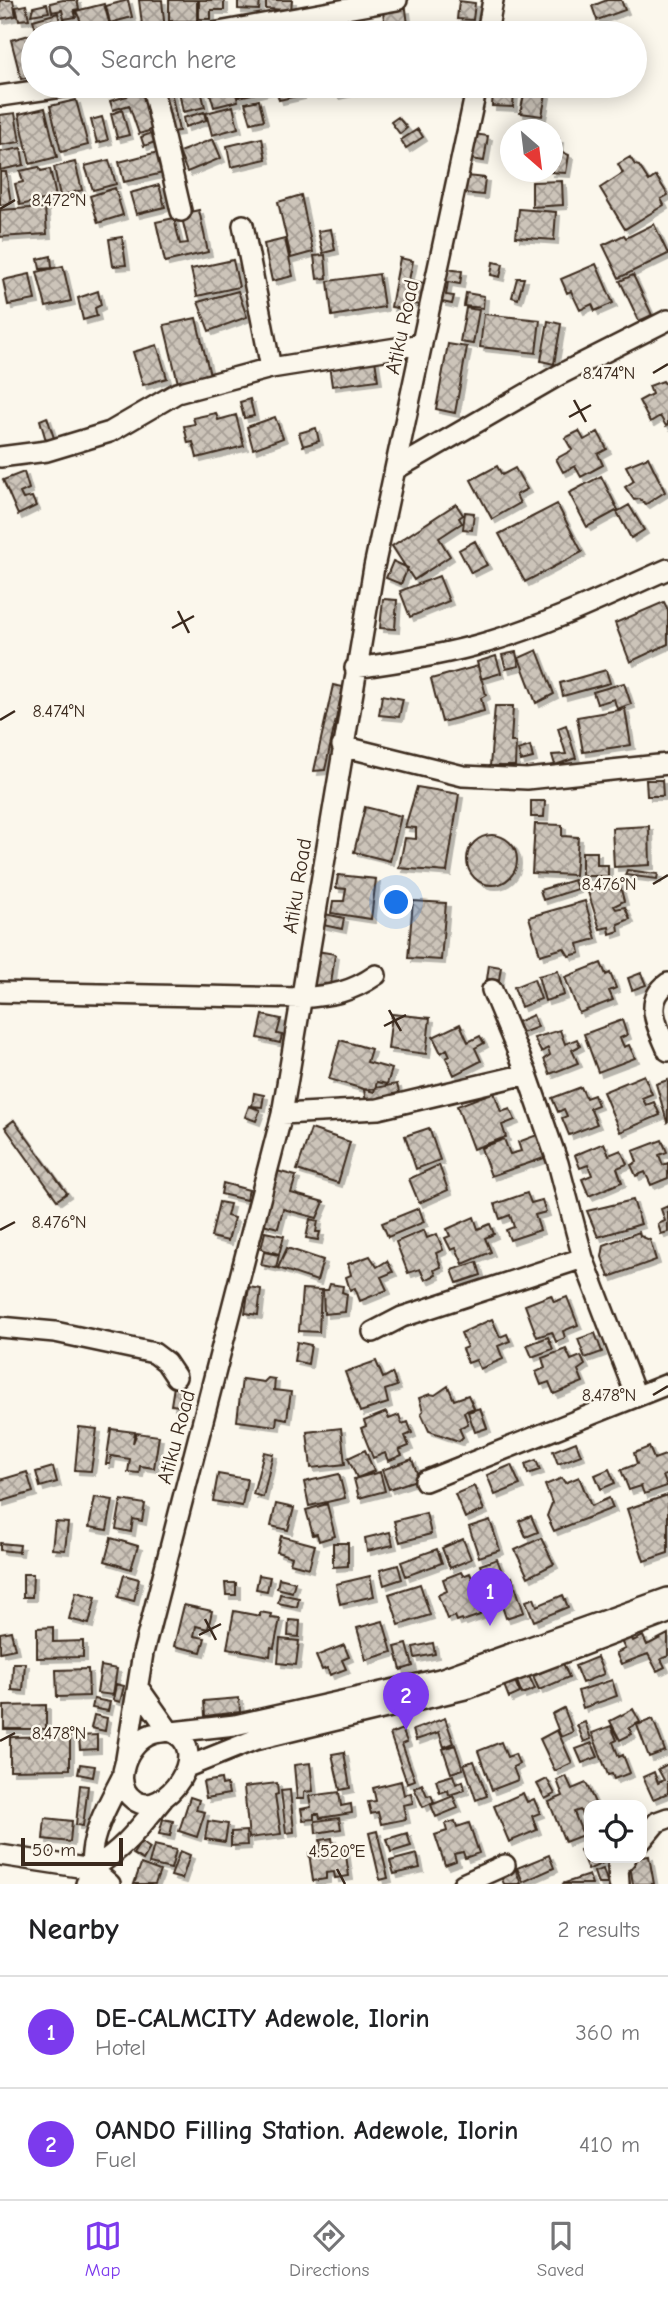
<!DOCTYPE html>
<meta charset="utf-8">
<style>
:root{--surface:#fff;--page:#f6f6f6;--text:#202124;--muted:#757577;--line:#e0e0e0;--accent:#7c3aed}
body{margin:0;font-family:"Comic Neue",sans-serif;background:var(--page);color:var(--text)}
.controls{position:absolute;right:21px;bottom:21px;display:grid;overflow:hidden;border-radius:14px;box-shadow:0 4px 18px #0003}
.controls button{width:63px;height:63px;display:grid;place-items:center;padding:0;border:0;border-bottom:2px solid var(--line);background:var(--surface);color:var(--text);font:35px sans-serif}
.compass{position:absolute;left:500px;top:119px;width:63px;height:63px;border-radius:50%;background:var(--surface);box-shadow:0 4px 18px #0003;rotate:152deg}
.scale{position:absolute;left:21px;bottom:18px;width:102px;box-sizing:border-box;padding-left:7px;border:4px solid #3b2a1e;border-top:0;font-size:19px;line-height:24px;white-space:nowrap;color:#3b2a1e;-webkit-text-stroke:5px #fbf7ec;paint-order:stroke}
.you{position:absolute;left:397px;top:903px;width:24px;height:24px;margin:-18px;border:5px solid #fff;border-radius:50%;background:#1a73e8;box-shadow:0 0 0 10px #1a73e833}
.badge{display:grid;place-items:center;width:46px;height:46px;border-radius:50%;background:var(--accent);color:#fff;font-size:23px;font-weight:700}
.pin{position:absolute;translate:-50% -58px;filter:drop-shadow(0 2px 4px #0008)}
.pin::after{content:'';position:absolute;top:37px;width:24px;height:21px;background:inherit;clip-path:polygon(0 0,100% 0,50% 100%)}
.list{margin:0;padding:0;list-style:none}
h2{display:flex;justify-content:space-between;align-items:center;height:91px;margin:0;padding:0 28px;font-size:30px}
h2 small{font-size:23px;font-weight:400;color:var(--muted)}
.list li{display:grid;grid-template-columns:46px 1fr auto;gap:21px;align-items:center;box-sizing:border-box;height:112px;padding:0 28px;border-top:2px solid var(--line)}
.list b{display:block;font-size:26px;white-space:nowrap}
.list p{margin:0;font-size:23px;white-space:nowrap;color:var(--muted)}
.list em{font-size:23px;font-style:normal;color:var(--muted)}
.icon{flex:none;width:38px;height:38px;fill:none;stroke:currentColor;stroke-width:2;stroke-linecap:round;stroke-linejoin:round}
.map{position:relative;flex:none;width:668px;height:1884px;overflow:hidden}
.search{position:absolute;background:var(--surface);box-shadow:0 4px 18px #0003;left:21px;right:21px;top:21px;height:77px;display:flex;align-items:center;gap:18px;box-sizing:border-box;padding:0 24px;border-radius:38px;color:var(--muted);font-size:26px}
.sheet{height:315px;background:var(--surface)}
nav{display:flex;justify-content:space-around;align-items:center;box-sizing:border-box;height:98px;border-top:2px solid var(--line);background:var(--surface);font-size:19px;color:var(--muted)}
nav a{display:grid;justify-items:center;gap:4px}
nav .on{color:var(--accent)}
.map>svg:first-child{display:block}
</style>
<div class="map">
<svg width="668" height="1884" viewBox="0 0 668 1884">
<defs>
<pattern id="building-cross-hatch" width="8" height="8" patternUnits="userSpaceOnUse" patternTransform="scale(1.75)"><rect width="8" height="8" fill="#ccc4b9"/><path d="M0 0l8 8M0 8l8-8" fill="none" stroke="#a79f96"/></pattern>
<filter id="shadow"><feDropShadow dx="4" dy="4" stdDeviation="0" flood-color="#0004"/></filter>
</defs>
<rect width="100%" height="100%" fill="#fbf7ec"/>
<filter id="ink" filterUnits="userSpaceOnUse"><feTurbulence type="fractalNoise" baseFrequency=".0143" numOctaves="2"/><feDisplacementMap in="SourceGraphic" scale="14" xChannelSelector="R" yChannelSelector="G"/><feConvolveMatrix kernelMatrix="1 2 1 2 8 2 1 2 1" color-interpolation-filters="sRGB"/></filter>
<g filter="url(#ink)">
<!-- building -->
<path fill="url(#building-cross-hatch)" stroke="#3b2a1e" stroke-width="2" filter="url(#shadow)" d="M0,0H13L16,16L0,19Z
M63,0H77L79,9L74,10L76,17L64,19L62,10L52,12L50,3Z
M128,0L132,17L110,23L106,6Z
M139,0H162L165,31L143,33Z
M169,0H197V21H169Z
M199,0H224V10H211V19H199Z
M238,0H260L259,10L238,9Z
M266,0H292L291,10L266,9Z
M607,0H621L625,10L597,20L592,6Z
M459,1L475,3L473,20L457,19Z
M47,4L49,12L31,15L33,7Z
M104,4L112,33H86L76,11Z
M26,5L29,19L19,20L16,7Z
M406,9L409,33H386L383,12Z
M58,13L64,33H37L33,20Z
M349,22L353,33H325L324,31Z
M33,34V76L21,79L11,40Z
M124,86H145L158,128L139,134L129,105L113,110L110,101L127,96Z
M163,86H170L179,131L172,132Z
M178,86H200L205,107L183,112Z
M208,86H234L238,101L214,107Z
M237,86H268L269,90L239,97Z
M275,86H299L301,95L279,100Z
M333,86H361L362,89L335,95Z
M493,90L514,91L513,107L492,106Z
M525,90L546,94L542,116L520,113Z
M76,100L88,145L61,152L50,106Z
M259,100L264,120L251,123L245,103Z
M233,106L238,128L212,135L206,113Z
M45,108L57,157L30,164L19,114Z
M122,110L129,135L117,138L111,114Z
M204,112L206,120L185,127L183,118Z
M15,113L20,142L0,145V115Z
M102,117L108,140L97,143L91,120Z
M398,117L407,128L400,134L391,122Z
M418,129L423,137L406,148L401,140Z
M157,131L161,140L144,146L141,137Z
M474,134L488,136L484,161L470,159Z
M262,138L266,159L231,167L227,146Z
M552,138L559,139L558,150L569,155L566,173L548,172H552Z
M213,139L221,158L187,172L179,152Z
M21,148L24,165L0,170V152Z
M158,152L163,173L124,182L119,162Z
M630,157L635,165L639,166L649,181L656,176L668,195L661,199L664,205L625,229L600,188L623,173L618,164Z
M109,160L116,184L93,190L85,166Z
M75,162L82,190L60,196L54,167Z
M39,167L41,171L50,169L56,197L20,205L15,184L23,182L20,171Z
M0,172H6L11,203L0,205Z
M467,176L485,178L483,195L464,193Z
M562,181L563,205L532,207V182Z
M159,185L165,207L136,214L130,193Z
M115,188L123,215L98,223L90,196Z
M301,195L313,252L291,258L278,202Z
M45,207L47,234L0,237V210Z
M519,209L556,212L554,240L516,237Z
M199,210L208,252L165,262L156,222L174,218L180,244L188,243L181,214Z
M654,224L668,254L619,278L603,245L624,235L626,238Z
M331,229L335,250L323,253L318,231Z
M122,237L126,265L113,266L109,239Z
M285,239L293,276L272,281L264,244Z
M325,255L327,278L317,279L314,256Z
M51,256L52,268L40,269L38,259Z
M400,258L413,261L409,280L424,283L420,305L403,302L402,309L391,307Z
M233,260L239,287L197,296L191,269Z
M493,262L503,264L500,277L491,275Z
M596,264L613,303L595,311L592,304L580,310L571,291L567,293L561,279Z
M63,266L71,301L46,307L37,272Z
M447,269L462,271L460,284L448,282L446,295L454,296L452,304L442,302Z
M30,274L35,300L8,305L3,280Z
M379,274L384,307L332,316L328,281Z
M633,275L652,315L639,321L620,281Z
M517,278H524L518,299L512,297Z
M98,291L101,305L95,308L97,316L83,320L78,298Z
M238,291L247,317L209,331L198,302Z
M466,293L484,296L483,308L464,306Z
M466,308L479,310L473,344L460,342Z
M484,314L540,320L536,353L480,347Z
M196,318L210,375L178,383L164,325Z
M548,321L561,324L554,364L541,361Z
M448,344L467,347L455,413L436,409Z
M157,345L167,378L143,385L133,352Z
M375,360L378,380L332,386L329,365Z
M663,381L668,387V425L666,426L660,416L650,422L639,401L652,394L649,386Z
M250,399L254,416L244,418L240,402Z
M216,413L218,420L236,415L244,446L197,458L193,442L188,443L184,426L195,424L193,418Z
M47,417L55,441L47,444L40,420Z
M275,417L283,438L253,449L247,427Z
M316,428L319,441L303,446L299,433Z
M579,431L584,440L598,432L607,449L598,454L603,465L581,477L575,466L563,472L556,459L572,450L565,438Z
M648,457L665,492L646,504L640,499L634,500L625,487L634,481L626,466Z
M497,466L502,475L515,468L527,489L516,495L520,503L492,519L471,480Z
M24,472L29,489L20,493L23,499L32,497L36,506L18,515L3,480Z
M601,476L618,510L587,527L569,493Z
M456,504L463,515L459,518L462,523L439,538L450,556L414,580L392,546Z
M557,504L582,552L525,582L499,534Z
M629,505L644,530L631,538L617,512Z
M465,512L474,513L472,530L463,529Z
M475,541L487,565L471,573L459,550Z
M393,561L408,568L401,584L386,578Z
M439,576L449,601L410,617L400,591Z
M383,599L397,600L395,629L380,628Z
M664,602L668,610V644L630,662L615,623Z
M537,650L554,694L536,703L519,658Z
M516,652L519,666L506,669L502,655Z
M496,656L501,673L481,679L477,662Z
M478,666L486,695L481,698L484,711L442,722L431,679Z
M606,670L610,683L563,696L560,683Z
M624,683L631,704L617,709L614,699L597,704L593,692Z
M333,685L343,687L325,770L314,771Z
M382,695L403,699L399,717L379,715Z
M495,706H513L511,742H516L515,766H490Z
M625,709L631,745L583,752L577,717Z
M566,725L576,758L555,765L552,755L566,754L558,728Z
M530,746L533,758L521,761L518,750Z
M646,780H662L663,796H647Z
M417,787L459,794L447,872L399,868L405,838L416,839V828L405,827Z
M531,801H545L544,817H531Z
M365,807L401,816L390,861L354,852Z
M535,824L562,825V836L578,837L575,875L532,873Z
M649,826L650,865L614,867L612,828Z
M467 860a25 25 0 1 1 50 0a25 25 0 1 1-50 0Z
M582,852H597V865H608V876H582Z
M627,870L658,874L657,879L625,875Z
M338,875L376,879L371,919L331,913L333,901H344L346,889L336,888Z
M574,880L577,889L543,900L540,890Z
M619,882L624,901L614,906L616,909L625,907L630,919L618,924L619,931L610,934L609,927L600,929L587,889Z
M413,901L446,903L441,960L408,958Z
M585,901L596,939L578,944L580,953L569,956L564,948L540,955L529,917Z
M325,914L344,918L342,929L323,925Z
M317,951L335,954L330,992L312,989Z
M601,963L606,975L610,973L616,988L609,991L613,1000L579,1013L565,977Z
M489,965L501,967L499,980L487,979Z
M558,971L564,995L545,1001L538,976Z
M641,973L646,985L632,990L628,978Z
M534,979L541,999L521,1007L514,987Z
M392,1014L430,1018L426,1054L388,1049Z
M263,1015L281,1019L277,1034L282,1035L280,1043L258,1038Z
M533,1015L538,1027L522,1033L517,1022Z
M622,1020L627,1035L620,1038L624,1047L629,1045L635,1058L598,1072L584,1034Z
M460,1024L468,1042L480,1036L484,1043L475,1048L481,1061L454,1075L446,1058L450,1056L447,1049L441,1053L433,1037Z
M560,1030L565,1044L577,1039L580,1046L572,1050L578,1063L550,1074L544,1059L550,1055L548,1048L541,1052L534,1038Z
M340,1040L371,1049L367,1062L392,1069L387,1084L377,1082L374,1092L329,1079Z
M644,1075L652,1094L642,1098L646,1105L654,1102L660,1115L620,1132L603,1092Z
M668,1080V1121L667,1122L656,1084Z
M397,1084L400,1096L366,1102L364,1090Z
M581,1087L586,1098L594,1095L598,1105L590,1108L597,1124L569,1135L562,1118L567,1116L564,1109L558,1112L552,1098Z
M494,1092L501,1112L510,1109L515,1120L502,1125L506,1137L473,1149L457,1106Z
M254,1093L264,1095L262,1107L252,1106Z
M249,1106L260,1110L256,1121L245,1117Z
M14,1120L67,1193L57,1200L5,1127Z
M429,1128L440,1160L416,1169L405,1136Z
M311,1129L350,1142L338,1183L297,1170Z
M537,1135L544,1158L491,1176L481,1148L504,1139L510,1154L521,1151L518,1142Z
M662,1140L667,1152L659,1155L663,1165L668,1163V1178L651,1185L645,1172L636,1176L631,1165L637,1162L633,1151Z
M604,1143L609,1155L621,1150L627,1164L617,1168L622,1182L589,1196L582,1179L592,1175L588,1165L580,1168L575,1155Z
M439,1165L448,1190L419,1203L409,1179Z
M277,1171L296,1176L291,1193L324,1202L317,1218L283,1209L278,1228L263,1224Z
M223,1183L249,1190L246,1200L221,1194Z
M527,1193L531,1203L542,1200L546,1212L535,1215L540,1230L510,1240L506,1230L514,1227L510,1215L500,1219L495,1204Z
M633,1200L641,1224L598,1237L587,1211Z
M219,1202L230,1204L227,1216L234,1218L228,1241L211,1237Z
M668,1206V1232L661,1234L658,1224L665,1221L661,1209Z
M419,1208L424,1222L388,1237L382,1223Z
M474,1217L478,1229L490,1224L494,1234L485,1238L491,1252L463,1264L456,1248L451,1250L445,1238L450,1236L447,1229Z
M310,1219L318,1221L316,1232H320L318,1240L306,1238Z
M424,1230L427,1238L437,1234L443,1250L436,1253L441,1267L434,1270L436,1275L425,1280L420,1269L408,1273L396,1242Z
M265,1232L284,1236L279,1254L261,1249Z
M639,1232L640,1236L650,1240L656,1260L609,1277L602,1257L604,1245Z
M287,1248L323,1260L317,1281L278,1268Z
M264,1252L279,1255L276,1268L261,1265Z
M370,1256L377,1267L387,1261L393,1272L381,1277L387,1290L360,1301L355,1288L350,1290L346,1277L351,1275L348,1264Z
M477,1262L481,1275L457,1283L452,1270Z
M330,1284L343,1286L342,1292L347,1294L345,1312L324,1314L323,1290H328Z
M249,1287L261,1289L258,1315L245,1313Z
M302,1289L321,1290L319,1332L299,1331Z
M551,1295L554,1302L567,1297L578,1325L563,1331L565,1338L556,1342L552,1332L537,1337L525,1305Z
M492,1319L500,1337L507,1334L510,1341L498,1346L503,1359L480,1369L476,1360L468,1363L462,1349L467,1347L461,1333Z
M595,1333L602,1352L585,1358L578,1339Z
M548,1337L553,1349L532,1357L527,1345Z
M297,1342L311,1345L308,1364L294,1361Z
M566,1349L571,1360L581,1356L585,1365L578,1370L583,1382L554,1394L549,1382L541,1385L536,1372L545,1368L542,1358Z
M376,1361L383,1378L392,1373L397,1386L385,1390L388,1403L360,1412L345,1372Z
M268,1378L275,1379L274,1390L291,1392L287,1419L277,1417L276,1426L237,1421L242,1379L264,1382Z
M174,1386H181L180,1406L171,1405Z
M448,1386L454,1400L468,1395L474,1408L464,1412L468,1424L459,1428L463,1437L459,1441L429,1431L421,1413L423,1411L419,1398L430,1394L435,1395Z
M480,1408L487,1428L475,1432L468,1412Z
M386,1412L389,1419L399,1415L402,1424L408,1422L412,1433L405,1436L409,1446L399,1450L402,1455L388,1461L385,1453L373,1458L361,1428L366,1426L364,1421Z
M79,1427L97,1429L91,1471L75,1470Z
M341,1428L345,1464L311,1468L307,1432Z
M111,1429L135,1432L133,1443L137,1433L159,1436L154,1468L140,1466L139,1473L128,1472L130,1459L111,1456L110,1464H106Z
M576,1442L581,1455L558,1464L553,1451Z
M649,1447L654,1459L668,1454V1474L663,1476L667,1486L644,1494L641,1486L629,1490L621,1470L637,1464L634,1453Z
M365,1450L374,1471L357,1478L348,1458Z
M264,1452L273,1454L263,1497L253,1494Z
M412,1459L419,1479L389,1489L382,1470Z
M536,1460L540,1470L528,1474L525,1464Z
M511,1465L520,1485L495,1495L487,1475Z
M53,1467L57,1482L40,1487L36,1472Z
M609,1469L615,1483L601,1489L595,1475Z
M27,1472L33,1492L0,1502V1480Z
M380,1472L385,1491L359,1498L354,1479Z
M218,1474L247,1479L242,1506L213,1501Z
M339,1474L345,1498L309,1506L304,1482Z
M579,1477L591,1506L609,1498L613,1508L554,1531L547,1516L552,1503L545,1485L562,1478L565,1483Z
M474,1486L484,1510L465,1518L455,1494Z
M668,1495V1553L644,1561L627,1509Z
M95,1497L113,1500L107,1530L89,1527Z
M121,1500L145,1504L142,1521L133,1519L131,1532L116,1529Z
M276,1504L294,1508L288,1530L271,1526Z
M327,1504L335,1536L319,1541L317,1534L313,1535L306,1510Z
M426,1513L431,1534L400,1542L394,1521Z
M531,1516L538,1532L526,1537L519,1521Z
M490,1520L500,1550L479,1557L469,1527Z
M55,1522L68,1523L65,1550L52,1549Z
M390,1532L393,1545L367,1551L365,1538Z
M281,1536L315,1545L309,1568L290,1563L292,1557L277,1552Z
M111,1538L138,1546L131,1569L105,1561Z
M541,1538L554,1564L528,1577L515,1550Z
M463,1539L471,1559L450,1568L442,1548Z
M0,1543L20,1545L19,1552L0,1550Z
M333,1543H348V1566L333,1567Z
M437,1549L442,1563L406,1576L401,1562Z
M497,1559L502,1572L485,1578L480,1565Z
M398,1565L402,1579L384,1585L380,1570Z
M461,1572L463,1576L470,1573L474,1582L482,1579L491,1603L482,1606L484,1611L480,1613V1615L463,1621L462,1619L457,1621L455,1616L447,1619L438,1595L447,1591L443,1579Z
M23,1574H33L32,1597H23Z
M124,1575L139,1579L134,1601L118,1597Z
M259,1575L270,1577L267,1591L256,1589Z
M370,1576L374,1596L340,1604L336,1584Z
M512,1577L524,1612L506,1618L494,1583Z
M279,1578L295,1582L292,1592L277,1588Z
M225,1583H236V1595H226Z
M420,1584L430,1615L399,1625L389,1594Z
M76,1592L96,1597L89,1624L69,1619Z
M280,1594L299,1598L297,1607L278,1603Z
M563,1595L568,1607L534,1621L526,1601L534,1598L537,1606Z
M184,1605L212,1611L208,1629L196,1626L194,1636L205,1638L201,1652L174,1646Z
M234,1611L260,1616V1612L271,1614L270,1618L280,1619L274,1648L271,1647L270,1656L227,1648Z
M289,1620L300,1621L299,1637L288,1636Z
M383,1621L392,1652L366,1660L357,1628Z
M53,1627V1642L83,1641V1657L37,1658V1628Z
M11,1631L15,1649L0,1652V1633Z
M668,1634V1656L661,1659L665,1667L657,1671L648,1654L621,1664L616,1653L625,1649L621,1641L631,1637L633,1641L643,1636L647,1645Z
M280,1639L299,1641L296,1665L278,1663Z
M433,1643L435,1654L415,1658L413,1647Z
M407,1644L413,1666L401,1670L395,1647Z
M344,1645L349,1657L342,1660L346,1669L330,1675L327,1668L322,1670L316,1656Z
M597,1657L604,1674L582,1683L575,1666Z
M13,1663H25L23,1691L12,1690Z
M563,1663L569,1677L539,1690L533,1676Z
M101,1666L117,1669L113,1695L97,1693Z
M88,1669L89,1696L57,1697L56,1670Z
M529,1676L535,1689L522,1694L517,1681Z
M612,1680L617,1696L583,1708L578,1691Z
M515,1681L520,1693L509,1698L504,1685Z
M116,1684L124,1686L120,1702L113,1700Z
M239,1698L240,1712L205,1716L204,1701Z
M94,1699L110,1702L108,1711L92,1708Z
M46,1705V1729H4V1706Z
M564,1708L573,1732L561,1737L552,1714Z
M633,1709L640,1722L629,1728L632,1734L620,1740L610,1721Z
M94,1715L107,1718L105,1731L91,1728Z
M445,1718L454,1743L444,1747L439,1732L416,1740L413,1730Z
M653,1719L665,1751L649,1757L637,1725Z
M585,1722L591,1739L584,1742L577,1725Z
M611,1726L617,1740L613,1742L619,1757L623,1755L630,1773L614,1779L612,1774L608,1775L592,1733Z
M402,1729L407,1742L402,1744L415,1780L407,1783L390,1734Z
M557,1730L572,1763L555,1771L540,1739Z
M97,1735V1749L80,1750L79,1736Z
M70,1736V1769L10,1770V1737Z
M501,1742L507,1757L515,1754L519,1764L513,1767L518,1780L492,1790L478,1751Z
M592,1743L598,1757L582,1763L576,1749Z
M455,1745L463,1769L451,1773L443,1749Z
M344,1752L350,1788L340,1790L332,1754Z
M474,1761L487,1796L476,1800L464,1764Z
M310,1763L313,1791L304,1792V1799H297L294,1765Z
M80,1764L95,1766L93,1777L78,1774Z
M668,1764V1793L653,1799L643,1777L654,1772L658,1783L664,1780L658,1769Z
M453,1775L456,1784L463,1781L465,1790L449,1795L448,1790L440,1793L436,1780Z
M566,1776L572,1789L586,1783L596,1805H589V1812L582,1815L580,1810L574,1812L583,1835L565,1842L549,1802L563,1796L557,1780Z
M221,1779L222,1785L227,1784L229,1794L206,1798L203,1782Z
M547,1779L555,1794L545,1799L537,1784Z
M401,1781L404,1795L411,1793L413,1803L403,1805L406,1819L381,1824L378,1812L371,1814L368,1802L376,1801L373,1788Z
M277,1783L278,1794L275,1795L281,1834L249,1838L244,1787Z
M422,1784L427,1796L431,1795L434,1802L423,1807L414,1788Z
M80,1785L88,1786L83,1826L76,1825Z
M290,1790L294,1832L286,1833L281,1791Z
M339,1792L341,1806L351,1804L352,1813L320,1818L319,1814H314V1819L303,1820L301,1809L311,1807L309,1796Z
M523,1793L527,1802L534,1799L540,1813L532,1816L537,1830L509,1842L494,1806Z
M453,1796L458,1808L436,1817L431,1805Z
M190,1797L199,1800L196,1810L205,1812L197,1837L179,1831Z
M45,1818L72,1821L70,1842L43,1839Z
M339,1818L341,1829L316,1833L315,1821Z
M163,1819L173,1821L170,1836L159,1834Z
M208,1821L228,1824L225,1842L205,1839Z
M455,1821L457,1827L469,1823L479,1853L465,1858L463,1852L454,1854L456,1861L445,1865L435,1835L447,1831L445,1824Z
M246,1831L247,1845L231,1846V1832Z
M377,1831L388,1878L380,1880L369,1833Z
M407,1833L411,1846L391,1852L387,1839Z
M332,1838L334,1850L345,1848L349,1876L335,1878L334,1872L326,1873V1879L313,1881L309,1853L322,1851L320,1840Z
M141,1842L150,1848L143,1860L133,1854Z
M154,1845L176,1850L171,1869L149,1864Z
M589,1846V1858H601L603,1863L588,1870L580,1850Z
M180,1851L190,1855L182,1879L171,1876Z
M417,1854L420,1868L394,1874L390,1861Z
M549,1855L554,1868L523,1882L517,1868Z
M649,1856L654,1884H633L629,1859Z
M141,1864L160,1871L155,1884H134Z
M515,1868L521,1884H504L500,1874Z
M603,1869L608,1884H598L594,1872Z
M589,1875L592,1884H562Z"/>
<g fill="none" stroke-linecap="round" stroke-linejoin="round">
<!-- minor casing -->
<g stroke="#3b2a1e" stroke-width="24">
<path id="minor" d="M213,33L397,0
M487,33L493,0
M152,86L181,211
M0,96L69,86
M243,225L271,368
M0,457L47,451L110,432L177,393L271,368L422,344
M396,469L559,375L668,320
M355,668C400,662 444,655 488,642C550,624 609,595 668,569
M342,746L463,776L527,779L668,764
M668,983C642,1002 658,1027 668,1051
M492,990L527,1074L558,1163L583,1258L636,1396
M0,992L302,998C332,995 350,993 376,975
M282,1114L378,1109L527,1074
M0,1327L55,1332L154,1353L166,1362L176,1377
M373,1332L402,1317L583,1258
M425,1481L668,1384
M138,1687L169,1731
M169,1731C216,1746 164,1822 134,1800C110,1783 128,1742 152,1734C157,1732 164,1732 169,1731Z
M172,1732L235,1725L440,1679L668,1598
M126,1759L143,1653L282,1114L374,567L477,86
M187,1767L254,1740L469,1688L668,1613
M642,1840L657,1822L668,1818
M0,1855L92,1869C126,1847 138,1829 163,1799
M92,1869L110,1884
M86,1884C93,1867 90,1861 93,1845C98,1821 111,1799 122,1777
M463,1884L505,1865
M619,1884L618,1867L626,1858"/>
</g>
<!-- minor -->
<use href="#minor" stroke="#fbf7ec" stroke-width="19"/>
</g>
</g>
<!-- ticks -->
<path fill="none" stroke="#3b2a1e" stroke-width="2.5" d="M0,209L15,200M653,373L668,364M574,400L586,422M569,417L591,405M178,611L189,633M172,628L194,616M0,720L15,711M653,884L668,875M389,1010L401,1031M384,1026L406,1015M0,1230L15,1222M653,1395L668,1386M205,1619L216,1640M199,1635L221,1624M0,1741L15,1733M337,1869L345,1884"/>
<g text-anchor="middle" stroke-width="5" stroke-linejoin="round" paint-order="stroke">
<!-- street labels -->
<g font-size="21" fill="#3b2a1e" stroke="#fbf7ec">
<text transform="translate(402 327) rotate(-78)" y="7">Atiku Road</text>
<text transform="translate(297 886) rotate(-81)" y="7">Atiku Road</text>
<text transform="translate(176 1437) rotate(-75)" y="7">Atiku Road</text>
</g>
</g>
<g font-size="18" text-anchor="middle" fill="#3b2a1e" stroke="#fbf7ec" stroke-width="5" stroke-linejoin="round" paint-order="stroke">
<text x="59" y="206">8.472°N</text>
<text x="609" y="379">8.474°N</text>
<text x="59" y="717">8.474°N</text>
<text x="609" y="890">8.476°N</text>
<text x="59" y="1228">8.476°N</text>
<text x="609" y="1401">8.478°N</text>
<text x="59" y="1739">8.478°N</text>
<text x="337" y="1857">4.520°E</text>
</g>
</svg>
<div class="controls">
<button><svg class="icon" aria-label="locate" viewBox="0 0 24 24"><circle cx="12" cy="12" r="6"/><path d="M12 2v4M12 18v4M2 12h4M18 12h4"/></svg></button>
</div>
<svg class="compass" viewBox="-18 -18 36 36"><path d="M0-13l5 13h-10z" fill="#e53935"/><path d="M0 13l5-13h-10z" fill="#757577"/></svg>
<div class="scale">50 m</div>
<div class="you"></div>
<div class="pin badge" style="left:490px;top:1626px">1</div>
<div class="pin badge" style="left:406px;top:1730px">2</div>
<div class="search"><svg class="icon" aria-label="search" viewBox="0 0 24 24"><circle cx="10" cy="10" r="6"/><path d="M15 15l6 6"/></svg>Search here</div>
</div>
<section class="sheet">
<h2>Nearby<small>2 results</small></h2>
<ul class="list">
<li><span class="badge">1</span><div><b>DE-CALMCITY Adewole, Ilorin</b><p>Hotel</p></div><em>360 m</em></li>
<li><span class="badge">2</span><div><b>OANDO Filling Station. Adewole, Ilorin</b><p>Fuel</p></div><em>410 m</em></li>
</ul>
</section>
<nav>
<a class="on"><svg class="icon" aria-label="map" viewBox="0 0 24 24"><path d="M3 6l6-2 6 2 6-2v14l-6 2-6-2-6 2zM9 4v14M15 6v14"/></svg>Map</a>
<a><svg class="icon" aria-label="directions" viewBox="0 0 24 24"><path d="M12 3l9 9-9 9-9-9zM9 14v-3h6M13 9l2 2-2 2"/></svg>Directions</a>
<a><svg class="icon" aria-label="saved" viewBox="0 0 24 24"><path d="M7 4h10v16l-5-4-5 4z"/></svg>Saved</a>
</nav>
